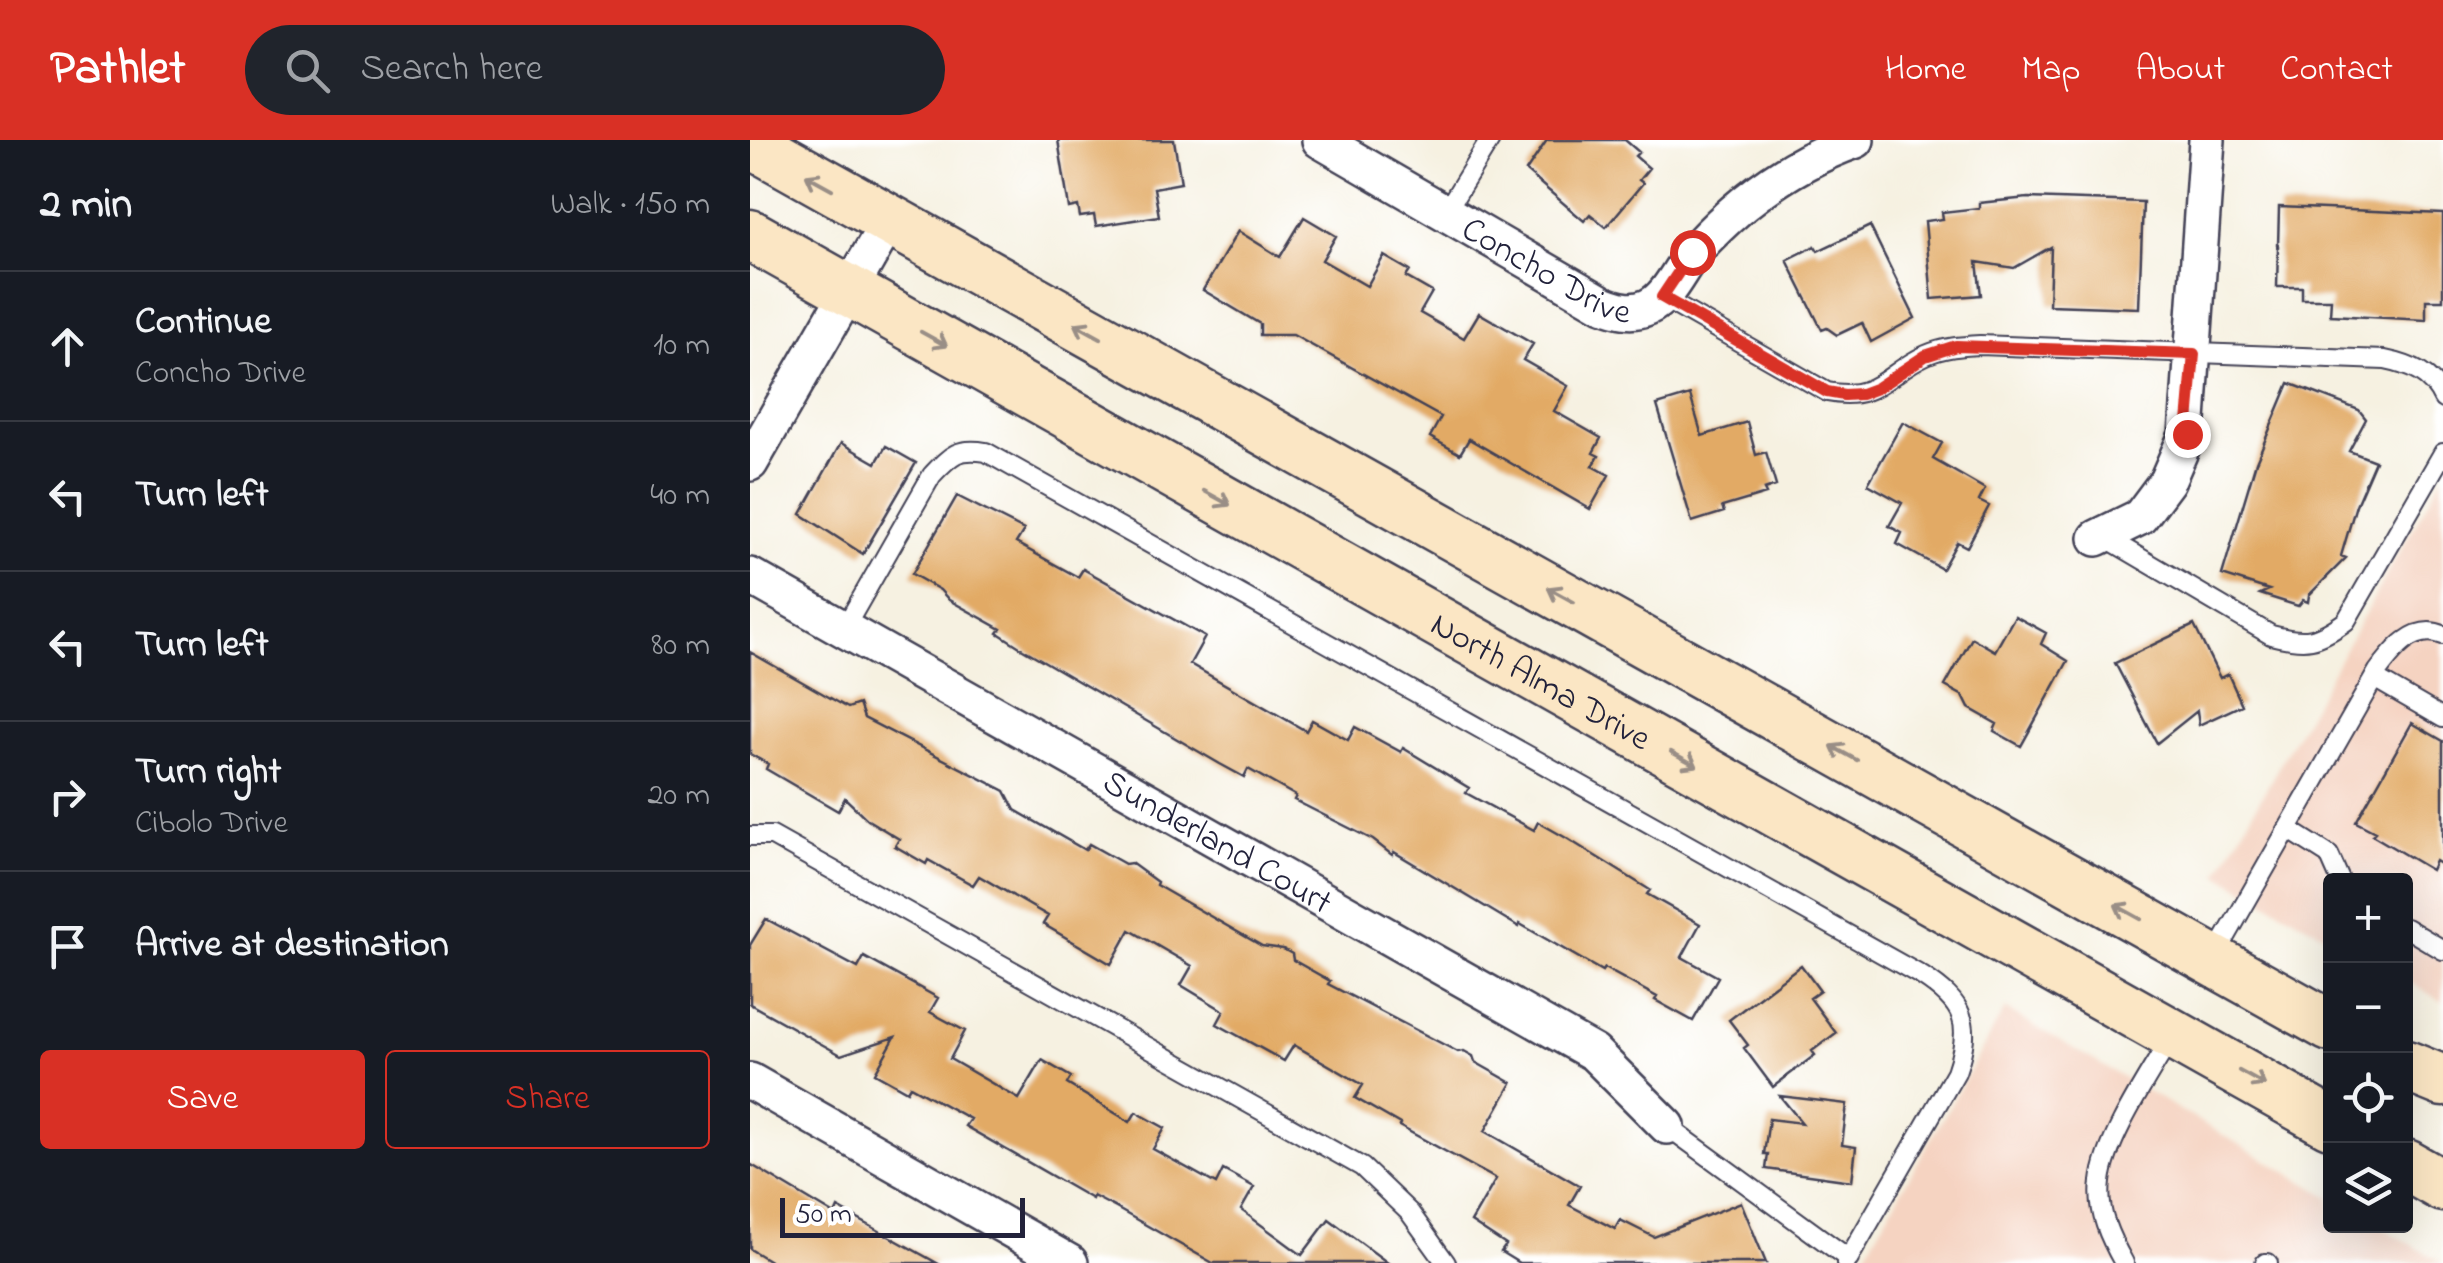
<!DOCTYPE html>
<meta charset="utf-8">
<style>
:root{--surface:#171b24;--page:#20242c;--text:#f1f3f6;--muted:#9ea1a6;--line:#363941;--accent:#d93025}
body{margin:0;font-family:"Indie Flower",sans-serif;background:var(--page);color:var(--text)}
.controls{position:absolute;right:30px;bottom:30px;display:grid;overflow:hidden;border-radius:10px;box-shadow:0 10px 40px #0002}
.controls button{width:90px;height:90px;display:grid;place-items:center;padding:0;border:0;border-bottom:2px solid var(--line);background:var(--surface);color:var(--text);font:50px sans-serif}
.scale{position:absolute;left:30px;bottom:25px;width:245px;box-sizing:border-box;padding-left:10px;border:5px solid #22223b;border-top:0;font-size:28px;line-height:35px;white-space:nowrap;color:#22223b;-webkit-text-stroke:8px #fff;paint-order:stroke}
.stop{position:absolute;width:30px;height:30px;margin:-22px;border:8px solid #d93025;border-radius:50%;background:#fff}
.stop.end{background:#d93025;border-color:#fff;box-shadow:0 2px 10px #0008}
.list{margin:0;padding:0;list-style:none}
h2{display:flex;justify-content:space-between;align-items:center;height:130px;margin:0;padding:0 40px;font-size:42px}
h2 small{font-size:32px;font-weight:400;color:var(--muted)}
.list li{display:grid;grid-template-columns:65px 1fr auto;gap:30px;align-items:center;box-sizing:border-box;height:150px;padding:0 40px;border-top:2px solid var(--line)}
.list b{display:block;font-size:38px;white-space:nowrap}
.list p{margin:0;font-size:32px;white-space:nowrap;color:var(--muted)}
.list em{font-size:32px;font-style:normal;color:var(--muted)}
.actions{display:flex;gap:20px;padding:30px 40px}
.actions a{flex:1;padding:22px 0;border:2px solid var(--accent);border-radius:10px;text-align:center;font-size:35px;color:var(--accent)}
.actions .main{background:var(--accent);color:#fff}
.icon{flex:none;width:55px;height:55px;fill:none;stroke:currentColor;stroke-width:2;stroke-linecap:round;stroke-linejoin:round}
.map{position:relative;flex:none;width:1693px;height:1123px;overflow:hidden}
header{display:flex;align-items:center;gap:60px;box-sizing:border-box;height:140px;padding:0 50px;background:var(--accent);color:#fff}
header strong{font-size:48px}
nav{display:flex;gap:55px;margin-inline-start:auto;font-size:35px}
.search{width:700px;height:90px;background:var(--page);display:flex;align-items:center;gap:25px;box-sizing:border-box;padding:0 35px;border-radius:55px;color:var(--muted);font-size:38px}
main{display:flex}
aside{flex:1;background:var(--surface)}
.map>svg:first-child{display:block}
</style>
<header>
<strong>Pathlet</strong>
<div class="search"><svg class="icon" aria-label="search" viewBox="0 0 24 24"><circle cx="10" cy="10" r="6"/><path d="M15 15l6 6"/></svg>Search here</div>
<nav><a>Home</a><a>Map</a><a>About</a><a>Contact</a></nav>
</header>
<main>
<aside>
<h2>2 min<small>Walk · 150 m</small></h2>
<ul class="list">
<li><svg class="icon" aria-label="ahead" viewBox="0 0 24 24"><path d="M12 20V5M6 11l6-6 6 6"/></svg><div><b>Continue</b><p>Concho Drive</p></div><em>10 m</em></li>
<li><svg class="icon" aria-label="left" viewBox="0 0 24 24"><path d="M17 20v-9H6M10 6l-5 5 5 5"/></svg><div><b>Turn left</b></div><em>40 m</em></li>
<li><svg class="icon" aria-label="left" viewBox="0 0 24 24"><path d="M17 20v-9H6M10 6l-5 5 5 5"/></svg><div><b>Turn left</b></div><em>80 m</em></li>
<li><svg class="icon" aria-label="right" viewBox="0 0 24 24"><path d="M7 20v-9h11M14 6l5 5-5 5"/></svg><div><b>Turn right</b><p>Cibolo Drive</p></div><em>20 m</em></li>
<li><svg class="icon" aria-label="arrive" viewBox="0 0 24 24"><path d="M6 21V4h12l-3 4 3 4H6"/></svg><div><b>Arrive at destination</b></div></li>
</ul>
<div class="actions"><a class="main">Save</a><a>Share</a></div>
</aside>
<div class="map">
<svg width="1693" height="1123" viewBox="0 0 1693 1123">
<rect width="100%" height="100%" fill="#fff"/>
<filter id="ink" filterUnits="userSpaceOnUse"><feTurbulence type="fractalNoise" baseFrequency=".01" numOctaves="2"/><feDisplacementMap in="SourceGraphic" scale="20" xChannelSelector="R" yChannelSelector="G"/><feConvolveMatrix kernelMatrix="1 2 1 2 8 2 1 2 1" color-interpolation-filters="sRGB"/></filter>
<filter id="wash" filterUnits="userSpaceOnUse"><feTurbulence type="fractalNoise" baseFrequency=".0048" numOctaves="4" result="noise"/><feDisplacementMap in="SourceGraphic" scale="40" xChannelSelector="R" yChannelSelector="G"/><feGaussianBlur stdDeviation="2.25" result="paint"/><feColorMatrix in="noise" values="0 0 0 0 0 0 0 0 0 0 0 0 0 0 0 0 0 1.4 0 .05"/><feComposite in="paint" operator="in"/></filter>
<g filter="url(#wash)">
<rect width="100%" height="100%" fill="#f6f1e1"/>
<!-- built -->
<path fill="#f5d3c1" d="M1693,335V862L1656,840V740H1580V798L1468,734Z
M1255,869L1580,1057V1086H1629L1693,1123H1110Z"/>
<g id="blocks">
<!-- building -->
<path fill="#e2aa65" d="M308,0H424L431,43L404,48L409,76L346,86L344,75L330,77L328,66L319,68Z
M797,0H875L889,12L885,16L899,28L889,40L893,43L856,87L840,74L834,81L776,31Z
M1278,58L1393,62L1389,168L1299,165L1301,107L1264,128L1227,122L1231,155L1182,159L1175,81L1193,79L1192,72L1229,68V63Z
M1529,67L1693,74V160H1676V180L1580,175L1581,159H1552V147H1527Z
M554,77L586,96L572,120L617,146L634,116L660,131L656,137L682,152L670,173L714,198L729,173L783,204L773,220L818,246L804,271L851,298L843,313L849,316L843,326L859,335L840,369L719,299L710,314L680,297L691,277L543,195H510V184L453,150L488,91L530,117Z
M1120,86L1165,178L1121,202L1112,183L1087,195L1077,188L1072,190L1037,120L1065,106L1068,111Z
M1539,243L1609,270L1616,279L1599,311L1625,321L1606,365L1591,416L1596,418L1559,455L1558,462L1553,460L1548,466L1510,454L1519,450L1472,435L1506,322Z
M940,255L952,296L997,282L1006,315L1016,312L1026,346L1014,350L1016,354L972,367L974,372L942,382L907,265Z
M1153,282L1192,303L1183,319L1235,349L1229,361L1239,366L1217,407L1207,402L1192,429L1147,404L1152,393L1139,386L1152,363L1118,344Z
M91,303L126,323L136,306L166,323L113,414L51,374Z
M207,356L274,390L266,403L328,437L333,429L455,497L440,524L556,591L562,580L598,600L605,587L651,612L653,608L719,648L716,653L784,690L788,682L818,699L900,750L897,754L950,784L932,817L968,837L943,881L905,860L907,857L854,828L852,831L770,784L769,787L644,712L642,715L623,700L544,660L546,656L498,629L494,637L470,624L273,509L248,493L251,489L199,460L190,450L162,434Z
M1265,476L1296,493L1291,504L1318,521L1271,606L1244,591L1247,584L1219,568L1213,556L1195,546L1222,498L1245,511Z
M1444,485L1470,538L1478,534L1492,565L1449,585L1447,571L1407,603L1365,523Z
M0,512L98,568L109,564L114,578L255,651L265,670L335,710L339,704L375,724L381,723L407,742L406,745L512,806L533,809L542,814L543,820L580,841L578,844L708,912L714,911L723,916L725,922L762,943L735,991L830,1046L819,1065L865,1089L870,1080L904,1097L991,1062L1016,1123H769L751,1112L756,1105L721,1082L746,1039L649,986L650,984L605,958L613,945L544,905L534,921L467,884L474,871L431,845L442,826L380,790L361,824L293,784L298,776L229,736L223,745L178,720L176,724L145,706L149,699L118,680L95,658L88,671L16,629L18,624L0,614Z
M1662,583L1693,601V726L1685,721L1681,730L1622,695L1625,692L1606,682Z
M16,779L108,828L114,817L188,858L180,872L215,891L200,919L269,959L292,920L321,937L317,944L380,982L386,972L415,988L403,1009L466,1044L473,1030L504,1047L491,1070L552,1115L579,1079L638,1123H463L366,1068L343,1056L342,1059L215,986L220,979L160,946L157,951L125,933L145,897L91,915L0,864V805Z
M1051,825L1070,851L1060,858L1086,893L1062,911L1065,915L1023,947L994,908L998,905L979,880Z
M1030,956L1097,964L1092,1005L1106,1007L1102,1041L1016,1029L1018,1014H1014L1019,979L1052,983Z
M0,1024L85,1075L88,1068L187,1123H23L0,1109Z"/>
</g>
</g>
<g filter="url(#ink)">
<use href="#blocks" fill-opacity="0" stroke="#424154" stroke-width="2.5"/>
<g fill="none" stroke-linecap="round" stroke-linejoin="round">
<!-- service casing -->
<g stroke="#424154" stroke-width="22">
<path id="service" d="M695,73L740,0
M911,157L1077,252C1127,262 1136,233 1176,215C1194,207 1212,206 1230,205L1635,220C1660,225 1682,234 1693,259
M1353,396L1521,495C1556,504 1567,502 1596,481L1693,313
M94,489L182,335C201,315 208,307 236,312L1172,836C1214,863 1223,883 1206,932L1096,1123
M1624,538L1693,578
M1538,689L1579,715L1590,740
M0,696H22L612,1027L660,1073L696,1123
M1656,788L1693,810
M1465,816L1628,531C1643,511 1664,483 1693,495
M917,986L1099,1119
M1374,1123C1360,1098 1347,1072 1351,1042C1355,1000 1400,934 1422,896
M1515,1123H1518"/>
</g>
<!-- minor casing -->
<g stroke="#424154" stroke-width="40">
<g id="minor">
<path id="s1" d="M570,0L853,164C868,170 882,174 898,167C920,157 931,125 947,108C992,59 1043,22 1106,0"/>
<path d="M0,323L139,81"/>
<path d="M1347,398L1390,377L1417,341L1437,295L1457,0"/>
<path id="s2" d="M0,436L844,913L917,986"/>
<path d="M0,941L320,1123"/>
</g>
</g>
<!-- secondary casing -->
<g stroke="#424154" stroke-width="55">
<g id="secondary">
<path d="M0,2L1580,886"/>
<path id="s3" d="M0,95L1580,983"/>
<path d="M1656,926L1693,941"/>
<path d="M1656,1025L1693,1046"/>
</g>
</g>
<!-- service -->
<use href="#service" stroke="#fff" stroke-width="18"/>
<!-- minor -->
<use href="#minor" stroke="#fff" stroke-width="35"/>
<!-- secondary -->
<use href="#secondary" stroke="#fbe6c4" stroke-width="50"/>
</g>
<!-- one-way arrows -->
<defs><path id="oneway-shaft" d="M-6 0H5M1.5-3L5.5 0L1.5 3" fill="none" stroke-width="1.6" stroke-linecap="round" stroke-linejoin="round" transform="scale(2.5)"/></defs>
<g stroke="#998e86">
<use href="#oneway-shaft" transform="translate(69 42) rotate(-151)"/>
<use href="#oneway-shaft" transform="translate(338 191) rotate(-151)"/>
<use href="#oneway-shaft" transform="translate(184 199) rotate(29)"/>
<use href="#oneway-shaft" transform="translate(467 358) rotate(29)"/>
<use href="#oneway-shaft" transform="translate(811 455) rotate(-151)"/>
<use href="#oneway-shaft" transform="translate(1094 613) rotate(-151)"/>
<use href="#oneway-shaft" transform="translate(934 619) rotate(29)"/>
<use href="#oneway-shaft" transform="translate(1378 772) rotate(-151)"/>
<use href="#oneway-shaft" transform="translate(1502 938) rotate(29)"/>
</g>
</g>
<g fill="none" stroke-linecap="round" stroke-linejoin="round" filter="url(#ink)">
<!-- route -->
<path stroke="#d93025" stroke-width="12" d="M942,112L912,157L1077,252L1094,255L1111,254L1127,248L1175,216L1206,206L1444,214L1437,294"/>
</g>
<g text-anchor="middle" stroke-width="8" stroke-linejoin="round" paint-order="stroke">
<!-- street labels -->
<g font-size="35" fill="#22223b" stroke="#fff">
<text dy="12" stroke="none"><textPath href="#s1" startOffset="262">Concho Drive</textPath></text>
<text dy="12" stroke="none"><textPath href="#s3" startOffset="908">North Alma Drive</textPath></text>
<text dy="12" stroke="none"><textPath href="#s2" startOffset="538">Sunderland Court</textPath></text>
</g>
</g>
</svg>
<div class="controls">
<button>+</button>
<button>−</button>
<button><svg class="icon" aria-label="locate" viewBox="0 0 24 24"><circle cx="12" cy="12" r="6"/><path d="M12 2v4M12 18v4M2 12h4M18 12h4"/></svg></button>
<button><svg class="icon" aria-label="layers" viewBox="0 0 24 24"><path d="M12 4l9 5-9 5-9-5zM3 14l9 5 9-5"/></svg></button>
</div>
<div class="scale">50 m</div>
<div class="stop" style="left:942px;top:112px"></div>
<div class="stop end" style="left:1437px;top:294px"></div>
</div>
</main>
